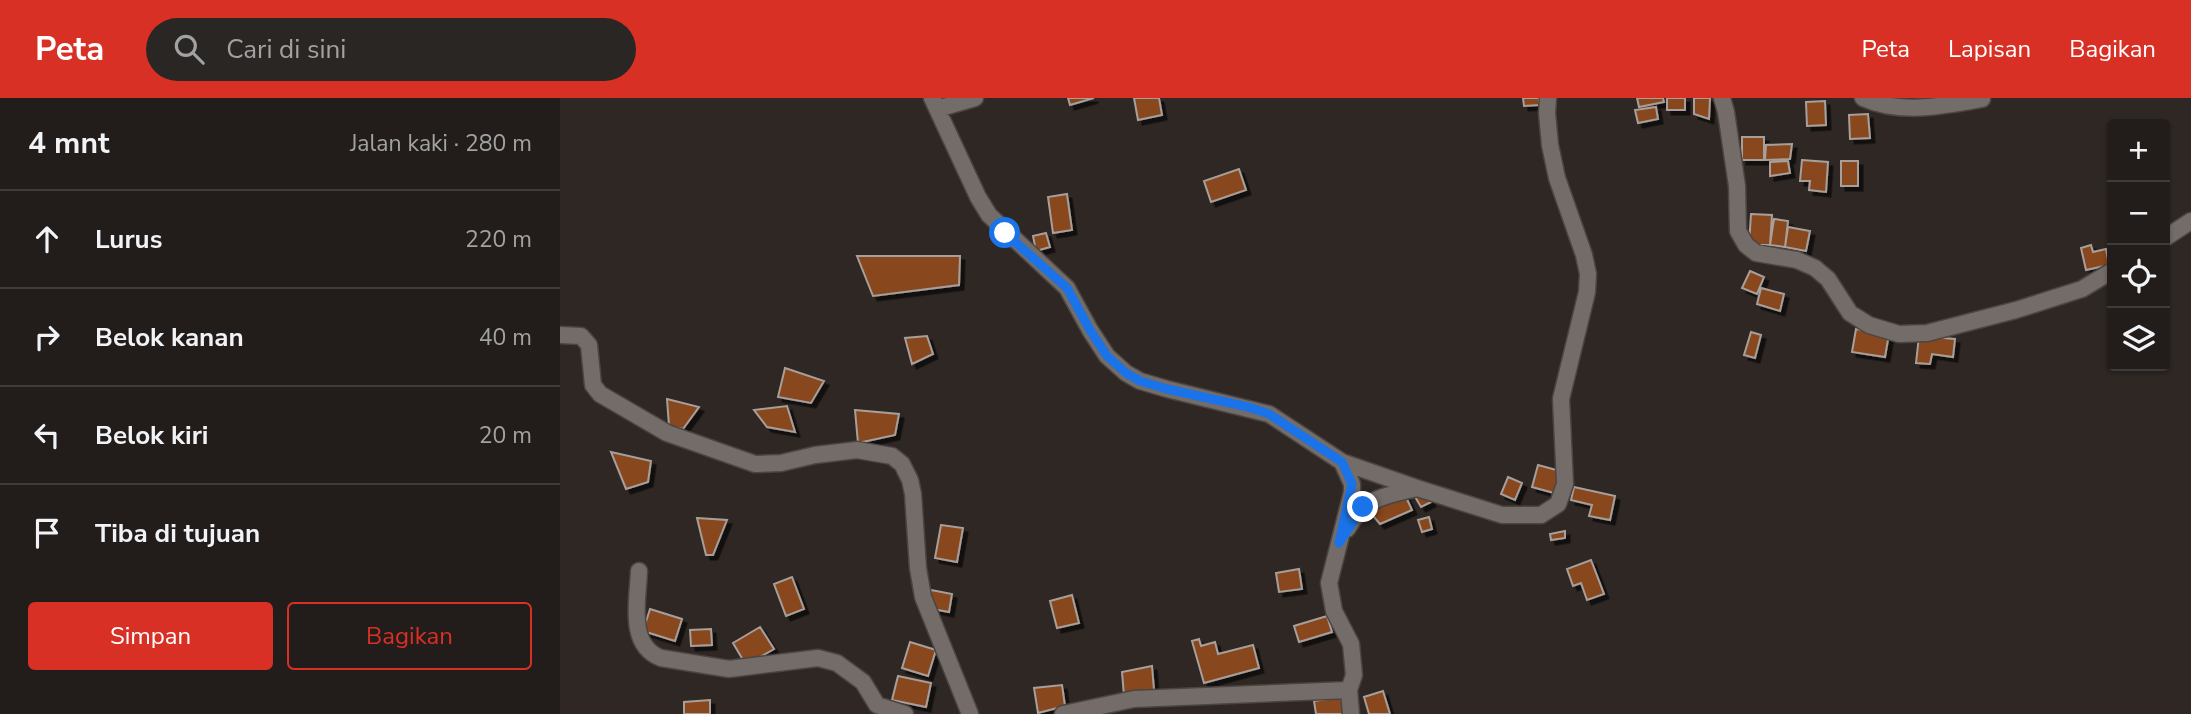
<!DOCTYPE html>
<html lang="id">
<meta charset="utf-8">
<style>
:root{--surface:#221d1b;--page:#2a2624;--text:#f1f3f6;--muted:#a2a2a3;--line:#3f3b3a;--accent:#d93025}
body{margin:0;font-family:"Nunito Sans",sans-serif;background:var(--page);color:var(--text)}
.controls{position:absolute;right:21px;top:21px;display:grid;overflow:hidden;border-radius:7px;box-shadow:0 2px 5px #0004}
.controls button{width:63px;height:63px;display:grid;place-items:center;padding:0;border:0;border-bottom:2px solid var(--line);background:var(--surface);color:var(--text);font:35px sans-serif}
.stop{position:absolute;width:21px;height:21px;margin:-16px;border:5px solid #1a73e8;border-radius:50%;background:#fff}
.stop.end{background:#1a73e8;border-color:#fff;box-shadow:0 2px 7px #0008}
.list{margin:0;padding:0;list-style:none}
h2{display:flex;justify-content:space-between;align-items:center;height:91px;margin:0;padding:0 28px;font-size:30px}
h2 small{font-size:23px;font-weight:400;color:var(--muted)}
.list li{display:grid;grid-template-columns:46px 1fr auto;gap:21px;align-items:center;box-sizing:border-box;height:98px;padding:0 28px;border-top:2px solid var(--line)}
.list b{display:block;font-size:26px;white-space:nowrap}
.list em{font-size:23px;font-style:normal;color:var(--muted)}
.actions{display:flex;gap:14px;padding:21px 28px}
.actions a{flex:1;padding:16px 0;border:2px solid var(--accent);border-radius:7px;text-align:center;font-size:24px;color:var(--accent)}
.actions .main{background:var(--accent);color:#fff}
.icon{flex:none;width:38px;height:38px;fill:none;stroke:currentColor;stroke-width:2;stroke-linecap:round;stroke-linejoin:round}
.map{position:relative;flex:none;width:1631px;height:616px;overflow:hidden}
header{display:flex;align-items:center;gap:42px;box-sizing:border-box;height:98px;padding:0 35px;background:var(--accent);color:#fff}
header strong{font-size:33px}
nav{display:flex;gap:38px;margin-inline-start:auto;font-size:24px}
.search{width:490px;height:63px;background:var(--page);display:flex;align-items:center;gap:18px;box-sizing:border-box;padding:0 24px;border-radius:38px;color:var(--muted);font-size:26px}
main{display:flex}
aside{flex:1;background:var(--surface)}
.map>svg:first-child{display:block}
</style>
<header>
<strong>Peta</strong>
<div class="search"><svg class="icon" aria-label="search" viewBox="0 0 24 24"><circle cx="10" cy="10" r="6"/><path d="M15 15l6 6"/></svg>Cari di sini</div>
<nav><a>Peta</a><a>Lapisan</a><a>Bagikan</a></nav>
</header>
<main>
<aside>
<h2>4 mnt<small>Jalan kaki · 280 m</small></h2>
<ul class="list">
<li><svg class="icon" aria-label="ahead" viewBox="0 0 24 24"><path d="M12 20V5M6 11l6-6 6 6"/></svg><div><b>Lurus</b></div><em>220 m</em></li>
<li><svg class="icon" aria-label="right" viewBox="0 0 24 24"><path d="M7 20v-9h11M14 6l5 5-5 5"/></svg><div><b>Belok kanan</b></div><em>40 m</em></li>
<li><svg class="icon" aria-label="left" viewBox="0 0 24 24"><path d="M17 20v-9H6M10 6l-5 5 5 5"/></svg><div><b>Belok kiri</b></div><em>20 m</em></li>
<li><svg class="icon" aria-label="arrive" viewBox="0 0 24 24"><path d="M6 21V4h12l-3 4 3 4H6"/></svg><div><b>Tiba di tujuan</b></div></li>
</ul>
<div class="actions"><a class="main">Simpan</a><a>Bagikan</a></div>
</aside>
<div class="map">
<svg width="1631" height="616" viewBox="0 0 1631 616">
<defs>
<filter id="shadow"><feDropShadow dx="4.5" dy="4.5" stdDeviation="0" flood-color="#0009"/></filter>
</defs>
<rect width="100%" height="100%" fill="#2e2724"/>
<!-- building -->
<path fill="#88461a" stroke="#a79f9b" stroke-width="2" filter="url(#shadow)" d="M508,0H534L510,7Z
M574,0H599L602,17L578,22Z
M963,0H979V7L964,8Z
M1077,0H1103L1104,4L1079,9Z
M1107,0H1125V12H1107Z
M1134,0H1150L1149,21L1134,16Z
M1265,3L1266,27L1247,28L1246,4Z
M1096,9L1098,21L1078,25L1075,12Z
M1308,16L1310,40L1290,41L1289,17Z
M1182,39H1204V62H1182Z
M1232,46L1230,61L1205,62L1206,47Z
M1242,62L1268,64L1266,94L1249,92L1250,83H1240Z
M1228,63L1230,75L1210,78V64Z
M1281,63H1298V88H1281Z
M679,71L686,92L651,104L644,83Z
M507,96L512,132L493,135L488,99Z
M1191,116L1212,117L1210,147H1189Z
M1214,121L1228,123L1225,149L1210,147Z
M1228,129L1250,133L1246,153L1225,149Z
M486,135L490,149L476,153L473,138Z
M1531,147L1533,154L1546,151L1549,167L1526,172L1521,150Z
M297,158H400L399,187L313,198Z
M1190,173L1204,179L1197,196L1182,190Z
M1201,190L1224,196L1220,213L1197,206Z
M1296,231L1329,236L1325,259L1292,254Z
M1191,234L1201,237L1195,260L1184,257Z
M367,238L373,256L352,266L345,240Z
M1359,238L1395,241L1393,259L1372,256L1370,266L1356,265Z
M225,270L264,283L251,305L218,299Z
M107,301L139,309L123,331L109,328Z
M227,308L235,334L207,329L194,312Z
M295,312L339,316L335,337L298,345Z
M51,354L91,363L88,384L66,391Z
M978,367L1000,373L994,395L972,389Z
M948,379L962,385L955,402L941,396Z
M1014,389L1055,398L1050,422L1029,418L1032,407L1011,402Z
M867,396L871,404L861,409L854,397Z
M845,397L852,412L820,426L809,413Z
M869,419L872,431L862,434L858,422Z
M137,420L167,422L153,457H146Z
M381,427L403,430L397,464L375,460Z
M1005,433V440L991,442L990,436Z
M1031,462L1044,496L1027,502L1021,485L1013,488L1007,471Z
M739,471L742,491L719,494L716,475Z
M232,479L244,511L226,518L214,486Z
M371,492L392,496L389,514L367,510Z
M512,497L519,525L497,530L490,503Z
M90,511L122,521L115,543L83,533Z
M767,518L772,534L739,544L734,528Z
M200,529L214,551L186,567L173,545Z
M151,531L152,547L131,548L130,532Z
M639,541L641,548L655,544L658,556L693,547L699,570L644,585L632,543Z
M350,544L376,552L368,578L342,570Z
M592,568L594,592L564,598L562,574Z
M338,578L371,585L366,609L332,602Z
M502,587L505,608L478,615L474,590Z
M823,593L830,616H809L804,599Z
M781,599L784,616H756L754,603Z
M150,602V616H124V604Z"/>
<g fill="none" stroke-linecap="round" stroke-linejoin="round">
<!-- minor casing -->
<g stroke="#4b4542" stroke-width="19">
<path id="minor" d="M372,0L418,99L429,117L507,190L530,232L547,258L566,275L580,283L607,291L709,316L782,364L857,390L942,417H981L998,406L1005,386L1001,301L1027,194L1028,176L1024,157L997,80L990,47L987,15L988,0
M1162,0L1166,14L1177,88L1178,133L1186,147L1196,155L1237,162L1255,170L1268,181L1290,215L1309,227L1339,236L1367,235L1456,212L1522,191L1552,173
M1303,0C1340,17 1384,8 1422,1
M377,11L415,0
M1605,140L1631,123
M0,237L21,238L29,247L33,287L40,296L107,335L195,366L221,365L255,357L297,352L332,358L342,366L350,382L353,396L358,470L363,499L410,616
M782,364L792,386V394L769,485L774,513L791,546L794,577L789,592L791,616
M787,431C807,398 822,399 857,390
M79,473C78,502 67,547 101,560L169,571L258,560L277,565L303,584L317,607L345,616
M503,616L574,601L789,592"/>
</g>
<!-- minor -->
<use href="#minor" stroke="#736c68" stroke-width="16"/>
</g>
<g fill="none" stroke-linecap="round" stroke-linejoin="round">
<!-- route -->
<path stroke="#1a73e8" stroke-width="9" d="M445,135L507,190L530,232L547,258L566,275L580,283L607,291L688,309L709,316L782,364L792,386L779,445L803,409"/>
</g>
</svg>
<div class="controls">
<button>+</button>
<button>−</button>
<button><svg class="icon" aria-label="locate" viewBox="0 0 24 24"><circle cx="12" cy="12" r="6"/><path d="M12 2v4M12 18v4M2 12h4M18 12h4"/></svg></button>
<button><svg class="icon" aria-label="layers" viewBox="0 0 24 24"><path d="M12 4l9 5-9 5-9-5zM3 14l9 5 9-5"/></svg></button>
</div>
<div class="stop" style="left:445px;top:135px"></div>
<div class="stop end" style="left:803px;top:409px"></div>
</div>
</main>
